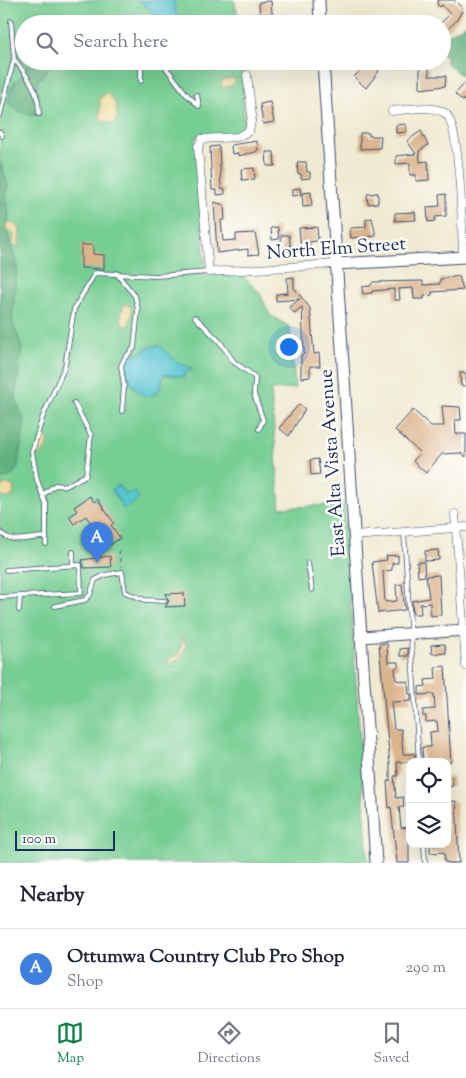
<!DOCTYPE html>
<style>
:root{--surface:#fff;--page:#f6f6f7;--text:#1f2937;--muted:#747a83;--line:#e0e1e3;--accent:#0b8043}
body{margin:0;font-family:"Sorts Mill Goudy",serif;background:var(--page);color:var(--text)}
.controls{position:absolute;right:15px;bottom:15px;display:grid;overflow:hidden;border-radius:10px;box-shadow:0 5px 20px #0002}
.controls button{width:45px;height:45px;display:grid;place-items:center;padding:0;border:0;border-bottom:1px solid var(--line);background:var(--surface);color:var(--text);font:25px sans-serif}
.scale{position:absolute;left:15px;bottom:12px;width:100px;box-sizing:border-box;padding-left:5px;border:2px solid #1b2f5e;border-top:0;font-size:14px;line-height:18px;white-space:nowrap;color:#1b2f5e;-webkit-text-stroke:4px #fdfcf7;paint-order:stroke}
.you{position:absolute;left:288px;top:346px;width:18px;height:18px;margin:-12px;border:4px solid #fff;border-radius:50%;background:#1a73e8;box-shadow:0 0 0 8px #1a73e833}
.badge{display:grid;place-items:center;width:32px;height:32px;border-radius:50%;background:var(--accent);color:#fff;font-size:16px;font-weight:700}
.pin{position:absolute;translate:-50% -41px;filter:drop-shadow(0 1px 2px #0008)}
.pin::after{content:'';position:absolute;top:26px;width:18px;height:15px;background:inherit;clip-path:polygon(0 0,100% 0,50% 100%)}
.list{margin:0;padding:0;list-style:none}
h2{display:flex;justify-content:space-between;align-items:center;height:65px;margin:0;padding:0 20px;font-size:21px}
h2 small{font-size:16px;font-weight:400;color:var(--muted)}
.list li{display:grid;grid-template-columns:32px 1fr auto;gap:15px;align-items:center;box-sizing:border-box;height:80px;padding:0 20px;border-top:1px solid var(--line)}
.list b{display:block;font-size:19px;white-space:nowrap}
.list p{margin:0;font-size:16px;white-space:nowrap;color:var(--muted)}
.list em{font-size:16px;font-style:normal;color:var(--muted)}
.icon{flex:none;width:28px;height:28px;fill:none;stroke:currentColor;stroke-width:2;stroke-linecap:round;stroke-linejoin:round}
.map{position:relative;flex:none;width:466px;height:863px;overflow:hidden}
.search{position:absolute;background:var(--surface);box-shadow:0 5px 20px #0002;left:15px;right:15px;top:15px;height:55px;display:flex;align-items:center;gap:12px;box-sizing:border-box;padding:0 18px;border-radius:28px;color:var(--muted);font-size:19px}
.sheet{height:145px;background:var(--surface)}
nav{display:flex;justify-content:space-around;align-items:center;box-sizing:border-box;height:70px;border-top:1px solid var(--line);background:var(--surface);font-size:14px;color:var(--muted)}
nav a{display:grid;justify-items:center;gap:2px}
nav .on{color:var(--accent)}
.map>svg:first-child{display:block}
</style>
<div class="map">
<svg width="466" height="863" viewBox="0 0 466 863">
<rect width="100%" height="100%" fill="#fdfcf7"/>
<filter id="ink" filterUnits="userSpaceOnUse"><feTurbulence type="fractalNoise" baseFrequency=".02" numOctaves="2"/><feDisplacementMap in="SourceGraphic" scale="10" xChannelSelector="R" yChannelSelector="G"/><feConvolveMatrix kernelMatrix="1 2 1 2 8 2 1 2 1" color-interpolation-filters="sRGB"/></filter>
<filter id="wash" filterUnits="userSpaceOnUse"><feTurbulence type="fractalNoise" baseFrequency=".0096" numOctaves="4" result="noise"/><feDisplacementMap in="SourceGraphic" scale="20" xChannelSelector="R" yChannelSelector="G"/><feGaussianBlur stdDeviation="1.12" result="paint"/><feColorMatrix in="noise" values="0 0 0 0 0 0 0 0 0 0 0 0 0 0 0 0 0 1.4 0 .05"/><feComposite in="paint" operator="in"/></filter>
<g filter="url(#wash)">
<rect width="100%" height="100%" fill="#efead1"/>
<!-- green -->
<path fill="#76ce93" stroke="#487e78" d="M0,0H234L240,24H24V61H242L244,123L238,134L195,137L206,275H242L259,292L270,315L290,327L295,388L271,390L280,508L344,504L368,863H0Z"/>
<!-- forest -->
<path fill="#60b17d" stroke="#3e706e" d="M49,12L56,19L61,17L64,24H35L41,15Z
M466,24V74L462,76L446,63V55H442V39Z
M30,61H57L49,67L37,82L39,114C27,115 17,112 9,103C7,79 25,80 30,61Z
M0,161L8,185L6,193L9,216L6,228L17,267L12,321L22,348L15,396L25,423L17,469L11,476L0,480Z"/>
<!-- sand -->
<path fill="#eeda9e" stroke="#84847e" d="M232,78L236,79L233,85L224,88L221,86L222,80Z
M107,93C117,100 119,114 115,124L100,120V98Z
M11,222L20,228L19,247L12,245L14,235L6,228V225Z
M125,304L131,306L132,315L128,326L122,325L121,312Z
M47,438L49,442L43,453L38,456C36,450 42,440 47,438Z
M0 491a7 7 0 1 1 14 0a7 7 0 1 1-14 0Z
M183,637C190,649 181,662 168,663V659L179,654Z"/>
<!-- water -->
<path fill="#59c5d3" stroke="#3a7a98" d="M139,0H173L178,19L177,24H164Z
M159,345L177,362L193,369L184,373V377L164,374L159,391C141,408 124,376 125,361L133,354L143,353L144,349Z
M119,485L125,495L134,491L139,499L124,509L112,490Z"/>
<g id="blocks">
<!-- building -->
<path fill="#dcb48c" d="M438,0H454L463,9L457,20L446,31L440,24L450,14L442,5L440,7L437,4Z
M271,1L273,24H263V17H260L259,2Z
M369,62L379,71L366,88L354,77Z
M429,67V76H446L445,86L420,89V68Z
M466,82V97L463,101L455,94Z
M270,102L274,122L263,124L260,104Z
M406,124V132L396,133V125Z
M421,131L428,145L419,151L420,162L428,161L429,180L416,181V175H410V163L396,164V156L416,154L407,141Z
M360,133H369V136H381L380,148L360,149Z
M257,141L258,150L255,152L238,156V153L232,154L231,145Z
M219,146L221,189H225V194L217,195V190H212L210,147Z
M266,152H274L275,166H267Z
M297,162H306L307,172H310V178L301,179V174H298Z
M254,168L255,179L242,180L241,169Z
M300,188L301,195L292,196V189Z
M311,192L312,206L303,207L302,193Z
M378,193V203L368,204L367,194Z
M446,194V216L435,217V221L428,222L427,207L440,206L439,195Z
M214,202L224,205L225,220H221L223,241L236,240V234L255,233L259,254L248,255V249L217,253Z
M415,212L416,220L395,221V213Z
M372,218L376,236L351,238L350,228L366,227V219Z
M278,227L279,239L272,240L271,228Z
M317,227L318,241L309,242L310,247L301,248L299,228Z
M281,235H289L291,251L282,252Z
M81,245H93V254L104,255V269L81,268Z
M459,276L463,290L432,292V295L424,296V299H414L413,288L399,289L400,300H394V289L372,291V293L363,294L362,287L370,286L373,282L423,281V285L440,284V279Z
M294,277V288L310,308L314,354L319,353L320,366H310V377L301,378V355L304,354L302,307L294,313L289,307L300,299L276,301V294L288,293L287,278Z
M460,373H466V386H461Z
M299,404L305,409L289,436L279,428Z
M442,406L460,407L461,420H455L456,434H466V457L461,453L442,454L426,473L413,461L420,453L395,430L413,410L431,426H444Z
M318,459L320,474L311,475L310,460Z
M90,496L94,502L98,499L100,503L114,523L111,525L120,538L107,547L96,532L94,534L90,529L93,526L86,516L74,524L69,517L77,511L74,507Z
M438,550L439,560L425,561V551Z
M398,555V563H392V570L383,571L385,602L397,601L396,585L402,584L405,610L378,613L372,562L387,560L386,556Z
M110,556L111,567L84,568L82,560Z
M417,562H424L425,576L418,577Z
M439,575L441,615L431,616L430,603L420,604L421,614H413L412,601L429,598L426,576Z
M184,593L185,606L165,607L169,601L165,594Z
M387,643L388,662H398V667L395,668L396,680L408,682L409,694H411V701L391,702L394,729H401L403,754H415V762H397L398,776H394L396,798L403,797L404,807H399L401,828L409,827V863H397L391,807L389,808L387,781H390V765L379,644Z
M445,644L446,653L432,654L431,645Z
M408,648V656H400V649Z
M445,666L451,762H439V759L423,760L422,747H431L430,732L438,731L437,721L426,722V716H423V710L435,709L434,694L419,695V687L426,686L425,680L436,679L435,667Z
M447,777H452L453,786L447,787Z
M456,801L459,863H449L445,862L444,852L430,853V844H448L447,802Z"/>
</g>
</g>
<g filter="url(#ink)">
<use href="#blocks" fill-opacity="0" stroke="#3b4b6f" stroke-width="1"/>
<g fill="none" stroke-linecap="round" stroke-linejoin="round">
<!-- lane casing -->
<g stroke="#3b4b6f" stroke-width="5.5">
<path id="lane" d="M14,59C28,77 39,90 39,114
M161,61L186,94L199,106L197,95
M141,81V61
M0,115L14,59L11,21
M0,132L2,136
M116,273L135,296L138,309L134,348L124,359L121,366L124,386L122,411
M195,317L220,342L234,362L255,377L254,394L263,420L259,429
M43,495L55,485L66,486L86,475L91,435L74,403
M0,532C12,545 29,537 45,537
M404,532L419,762
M46,544V504L37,480L32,452L43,416L65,366L74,309L95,273L156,276L209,272
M73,552V566
M308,563L312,590
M0,597L81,593L80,565L6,570
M55,606L85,600L90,595L95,580L105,575L122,572L125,592L145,600L165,601
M19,610L20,596
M424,844L425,863"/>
</g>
<!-- street casing -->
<g stroke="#3b4b6f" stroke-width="9">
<path id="street" d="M247,75L252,116L249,131L237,137L202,139L198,147L209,272L335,264
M392,111C407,110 432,104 445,113C461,124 462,233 463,257
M455,514L466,666
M354,536L466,527"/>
</g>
<!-- secondary casing -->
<g stroke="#3b4b6f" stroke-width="13">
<path id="secondary" d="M319,0L320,24
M323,61L376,863
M335,264L466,257
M360,637L466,630"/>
</g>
<!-- path -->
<path stroke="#3b4b6f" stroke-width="1" stroke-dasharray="4 4" stroke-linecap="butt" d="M119,550L121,567"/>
<!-- lane -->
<use href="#lane" stroke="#fff" stroke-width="4"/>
<!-- street -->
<use href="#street" stroke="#fff" stroke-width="8"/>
<!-- secondary -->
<use href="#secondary" stroke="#fff" stroke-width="11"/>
</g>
</g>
<g text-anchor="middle" stroke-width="5" stroke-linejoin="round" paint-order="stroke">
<!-- street labels -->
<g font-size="19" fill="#1b2f5e" stroke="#fdfcf7">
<text transform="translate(336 247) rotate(-4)" y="7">North Elm Street</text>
<text transform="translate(331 463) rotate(-94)" y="7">East Alta Vista Avenue</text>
</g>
</g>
</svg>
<div class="controls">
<button><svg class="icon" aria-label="locate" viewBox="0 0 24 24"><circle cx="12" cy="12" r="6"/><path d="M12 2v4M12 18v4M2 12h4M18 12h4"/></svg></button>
<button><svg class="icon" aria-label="layers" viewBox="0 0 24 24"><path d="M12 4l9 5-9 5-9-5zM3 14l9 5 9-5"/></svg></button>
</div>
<div class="scale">100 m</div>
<div class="you"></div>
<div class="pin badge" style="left:97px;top:563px;background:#3f7fe0">A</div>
<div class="search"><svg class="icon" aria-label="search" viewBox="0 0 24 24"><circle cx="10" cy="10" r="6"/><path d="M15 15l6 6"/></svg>Search here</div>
</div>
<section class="sheet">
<h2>Nearby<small></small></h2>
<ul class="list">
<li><span class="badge" style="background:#3f7fe0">A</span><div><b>Ottumwa Country Club Pro Shop</b><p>Shop</p></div><em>290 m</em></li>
</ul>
</section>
<nav>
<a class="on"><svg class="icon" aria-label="map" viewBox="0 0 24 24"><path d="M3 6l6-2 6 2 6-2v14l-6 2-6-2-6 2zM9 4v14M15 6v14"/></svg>Map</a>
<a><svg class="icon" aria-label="directions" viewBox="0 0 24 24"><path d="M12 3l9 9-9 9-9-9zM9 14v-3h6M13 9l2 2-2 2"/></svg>Directions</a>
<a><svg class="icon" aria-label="saved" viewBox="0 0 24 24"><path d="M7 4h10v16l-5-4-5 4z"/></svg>Saved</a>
</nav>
